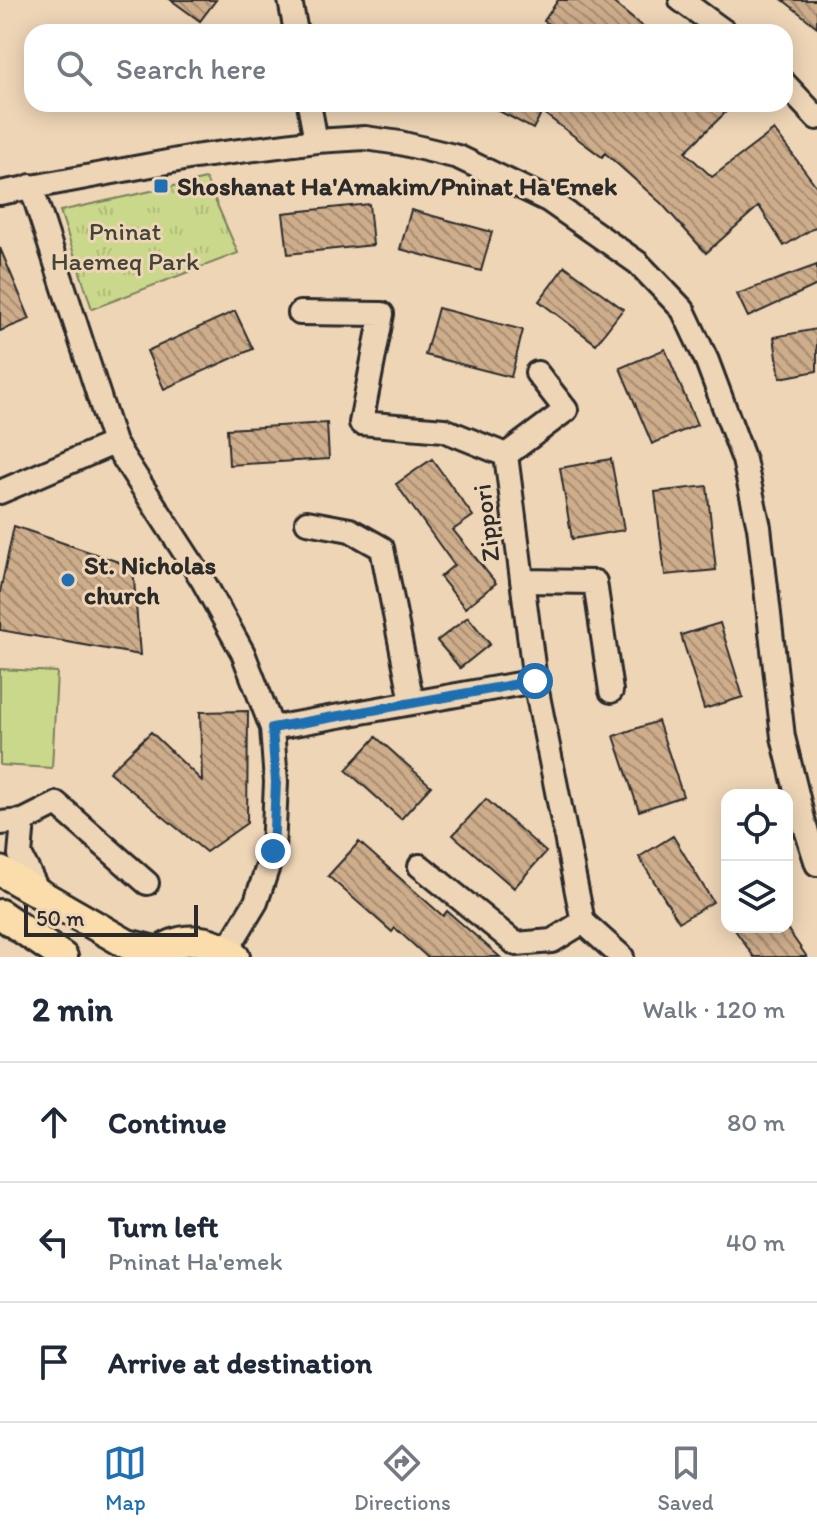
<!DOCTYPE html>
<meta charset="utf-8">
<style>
:root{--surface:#fff;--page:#f2f2f3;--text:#1f2937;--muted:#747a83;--line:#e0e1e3;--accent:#1f6fb2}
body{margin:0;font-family:Itim,sans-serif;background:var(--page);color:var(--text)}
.controls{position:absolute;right:24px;bottom:24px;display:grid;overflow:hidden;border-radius:16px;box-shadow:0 4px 20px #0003}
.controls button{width:72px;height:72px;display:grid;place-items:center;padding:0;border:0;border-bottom:2px solid var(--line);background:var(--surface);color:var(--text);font:40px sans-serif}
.scale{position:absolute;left:24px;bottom:20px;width:174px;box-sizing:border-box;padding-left:8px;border:4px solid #2b2b2b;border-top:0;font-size:22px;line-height:28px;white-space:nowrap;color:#2b2b2b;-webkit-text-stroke:6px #eed5b6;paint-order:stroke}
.stop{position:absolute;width:24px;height:24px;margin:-18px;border:6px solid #1f6fb2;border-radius:50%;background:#fff}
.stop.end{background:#1f6fb2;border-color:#fff;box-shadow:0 2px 8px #0008}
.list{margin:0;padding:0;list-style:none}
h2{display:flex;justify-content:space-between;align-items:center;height:104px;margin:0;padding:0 32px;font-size:34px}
h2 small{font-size:26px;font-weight:400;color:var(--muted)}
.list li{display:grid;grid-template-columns:52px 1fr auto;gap:24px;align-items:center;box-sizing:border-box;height:120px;padding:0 32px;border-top:2px solid var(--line)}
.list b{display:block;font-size:30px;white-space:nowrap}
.list p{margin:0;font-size:26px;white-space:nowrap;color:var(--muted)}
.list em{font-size:26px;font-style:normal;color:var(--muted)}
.icon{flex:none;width:44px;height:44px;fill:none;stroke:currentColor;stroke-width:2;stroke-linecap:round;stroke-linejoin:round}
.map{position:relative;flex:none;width:817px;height:957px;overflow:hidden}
.search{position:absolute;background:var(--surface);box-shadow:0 4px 20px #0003;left:24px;right:24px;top:24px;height:88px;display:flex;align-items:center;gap:20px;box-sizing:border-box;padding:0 28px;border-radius:24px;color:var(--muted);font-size:30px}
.sheet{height:464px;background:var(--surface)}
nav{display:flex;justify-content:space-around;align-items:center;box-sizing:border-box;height:112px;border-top:2px solid var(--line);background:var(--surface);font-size:22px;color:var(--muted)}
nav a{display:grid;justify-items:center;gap:4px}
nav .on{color:var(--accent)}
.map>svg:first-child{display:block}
</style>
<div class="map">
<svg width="817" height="957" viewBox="0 0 817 957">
<defs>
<pattern id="park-tufts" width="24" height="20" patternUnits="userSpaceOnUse" patternTransform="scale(2)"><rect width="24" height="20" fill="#cad88b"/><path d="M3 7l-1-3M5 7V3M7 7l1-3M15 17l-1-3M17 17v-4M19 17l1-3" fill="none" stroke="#aeba78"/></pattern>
<pattern id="building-back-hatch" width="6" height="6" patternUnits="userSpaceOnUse" patternTransform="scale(2)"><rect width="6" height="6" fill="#cead8b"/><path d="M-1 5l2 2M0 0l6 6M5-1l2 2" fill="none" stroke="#a78d72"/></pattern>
</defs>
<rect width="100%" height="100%" fill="#eed5b6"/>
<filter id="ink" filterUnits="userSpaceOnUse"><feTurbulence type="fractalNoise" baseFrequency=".0125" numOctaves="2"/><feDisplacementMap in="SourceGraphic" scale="16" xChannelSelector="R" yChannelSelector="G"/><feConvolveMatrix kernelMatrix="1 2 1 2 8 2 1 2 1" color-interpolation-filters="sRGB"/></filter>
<g filter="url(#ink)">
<!-- park -->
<path fill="url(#park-tufts)" stroke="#7a825b" stroke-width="2" d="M206,179L238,253L92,309L60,211Z"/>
<!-- pitch -->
<path fill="#cad88b" stroke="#7a825b" stroke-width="2" d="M0,669L57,672L52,768L0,765Z"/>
<!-- building -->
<path fill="url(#building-back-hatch)" stroke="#2b2b2b" stroke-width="2" d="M171,0H216L200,21Z
M558,0H610L649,32H561L544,21Z
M783,0H817V27Z
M486,104H734L685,152L712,177L774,130L817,187V226L784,246L759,206L706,253L662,204L605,153L602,157L542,112L533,129Z
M369,204L373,245L288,254L283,213Z
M411,210L492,232L481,271L400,249Z
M0,248L30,319L0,331Z
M817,265V285L748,317L737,294Z
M565,266L623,309L596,344L539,301Z
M438,308L523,330L511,377L425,355Z
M235,311L253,349L164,389L147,351Z
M817,329V371L780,378L774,337Z
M665,349L697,425L652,444L620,368Z
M327,423L329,459L229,465L227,429Z
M432,459L473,516L453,530L496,583L465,608L440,577L454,565L396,484Z
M611,459L624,530L572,539L560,468Z
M707,486L716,570L665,575L655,492Z
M14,526L133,567L140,655L0,630V592Z
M468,617L490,644L460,668L437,641Z
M720,623L743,697L704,709L681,635Z
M248,711L247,823L206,852L109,772L151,732L202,781L200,712Z
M658,721L683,796L639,811L614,736Z
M376,737L431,786L401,819L346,770Z
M486,799L546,852L514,888L453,835Z
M673,836L713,902L679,922L639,857Z
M359,842L443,916L447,911L500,957H427L395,928L392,932L328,876Z
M733,927H786L807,957H754Z"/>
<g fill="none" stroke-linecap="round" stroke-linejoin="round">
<!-- minor casing -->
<g stroke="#2b2b2b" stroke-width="28">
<path id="minor" d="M290,0L296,32
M681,0L725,32
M785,84L817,118
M309,104L316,141
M31,186L114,443L202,579L243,653L272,728L276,782L273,851L256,902L227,950
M0,193L194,157L316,141L365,138L400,143L458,157L548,200L638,263L683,310L707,361L744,460L759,527L783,737L804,823L817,864
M300,313L382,314L361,423L444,430L506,455L535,681L583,922
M506,455L566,410L537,373
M0,492L114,443
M307,522L350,530L382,548L412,702
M522,581L595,582L611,691
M272,728L535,681
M0,823L23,821
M420,866L516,944L552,941L583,922L622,957
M39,893L20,855L23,821L57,804L147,883"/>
</g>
<!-- major casing -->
<g stroke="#2b2b2b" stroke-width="34">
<path id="major" d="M0,871L127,944L159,952
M0,914L63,957
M155,957C177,933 212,937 235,957"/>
</g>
<!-- minor -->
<use href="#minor" stroke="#eed5b6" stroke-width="22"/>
<!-- major -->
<use href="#major" stroke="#faddab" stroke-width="28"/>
</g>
</g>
<g fill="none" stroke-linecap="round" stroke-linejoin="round" filter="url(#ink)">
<!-- route -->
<path stroke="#1f6fb2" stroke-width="10" d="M273,851L276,782L272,728L535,681"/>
</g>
<!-- markers -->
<g fill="#1f6fb2" stroke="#eed5b6" stroke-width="3">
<rect x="153" y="178" width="16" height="16" rx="4"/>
<circle cx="68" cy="580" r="8"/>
</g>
<g text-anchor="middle" stroke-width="6" stroke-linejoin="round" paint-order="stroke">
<!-- poi labels -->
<g font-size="26" font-weight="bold" fill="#2b2b2b" stroke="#eed5b6" text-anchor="start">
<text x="177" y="195">Shoshanat Ha'Amakim/Pninat Ha'Emek</text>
<text x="84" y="574">St. Nicholas<tspan x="84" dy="30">church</tspan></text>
</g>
<!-- park labels -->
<g font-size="26" fill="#434539" stroke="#eed5b6">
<text x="125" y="240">Pninat<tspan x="125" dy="30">Haemeq Park</tspan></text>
</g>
<!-- street labels -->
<g font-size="26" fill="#2b2b2b" stroke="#eed5b6">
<text transform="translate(486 523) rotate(-97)" y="9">Zippori</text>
</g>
</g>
</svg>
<div class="controls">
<button><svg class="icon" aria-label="locate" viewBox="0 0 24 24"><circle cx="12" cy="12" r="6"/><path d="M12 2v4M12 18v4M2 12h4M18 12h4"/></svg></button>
<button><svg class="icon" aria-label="layers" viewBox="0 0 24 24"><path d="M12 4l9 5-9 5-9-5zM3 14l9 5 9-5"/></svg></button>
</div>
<div class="scale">50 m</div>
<div class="stop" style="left:535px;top:681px"></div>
<div class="stop end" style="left:273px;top:851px"></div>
<div class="search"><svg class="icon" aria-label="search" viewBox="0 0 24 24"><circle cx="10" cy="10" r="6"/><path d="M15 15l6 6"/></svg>Search here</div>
</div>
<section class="sheet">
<h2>2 min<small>Walk · 120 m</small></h2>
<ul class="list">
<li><svg class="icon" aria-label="ahead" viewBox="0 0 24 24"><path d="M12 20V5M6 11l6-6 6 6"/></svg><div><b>Continue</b></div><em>80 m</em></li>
<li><svg class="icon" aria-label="left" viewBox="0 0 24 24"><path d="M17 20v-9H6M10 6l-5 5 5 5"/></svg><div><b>Turn left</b><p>Pninat Ha'emek</p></div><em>40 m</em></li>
<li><svg class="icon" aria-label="arrive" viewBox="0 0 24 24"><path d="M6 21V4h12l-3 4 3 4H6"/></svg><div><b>Arrive at destination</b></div></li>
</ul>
</section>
<nav>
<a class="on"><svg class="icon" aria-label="map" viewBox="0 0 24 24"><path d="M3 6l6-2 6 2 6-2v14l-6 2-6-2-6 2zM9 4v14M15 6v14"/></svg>Map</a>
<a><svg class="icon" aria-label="directions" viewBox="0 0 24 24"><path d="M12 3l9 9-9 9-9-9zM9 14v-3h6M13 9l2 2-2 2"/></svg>Directions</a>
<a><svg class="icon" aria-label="saved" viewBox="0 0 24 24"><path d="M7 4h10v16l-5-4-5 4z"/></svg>Saved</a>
</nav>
